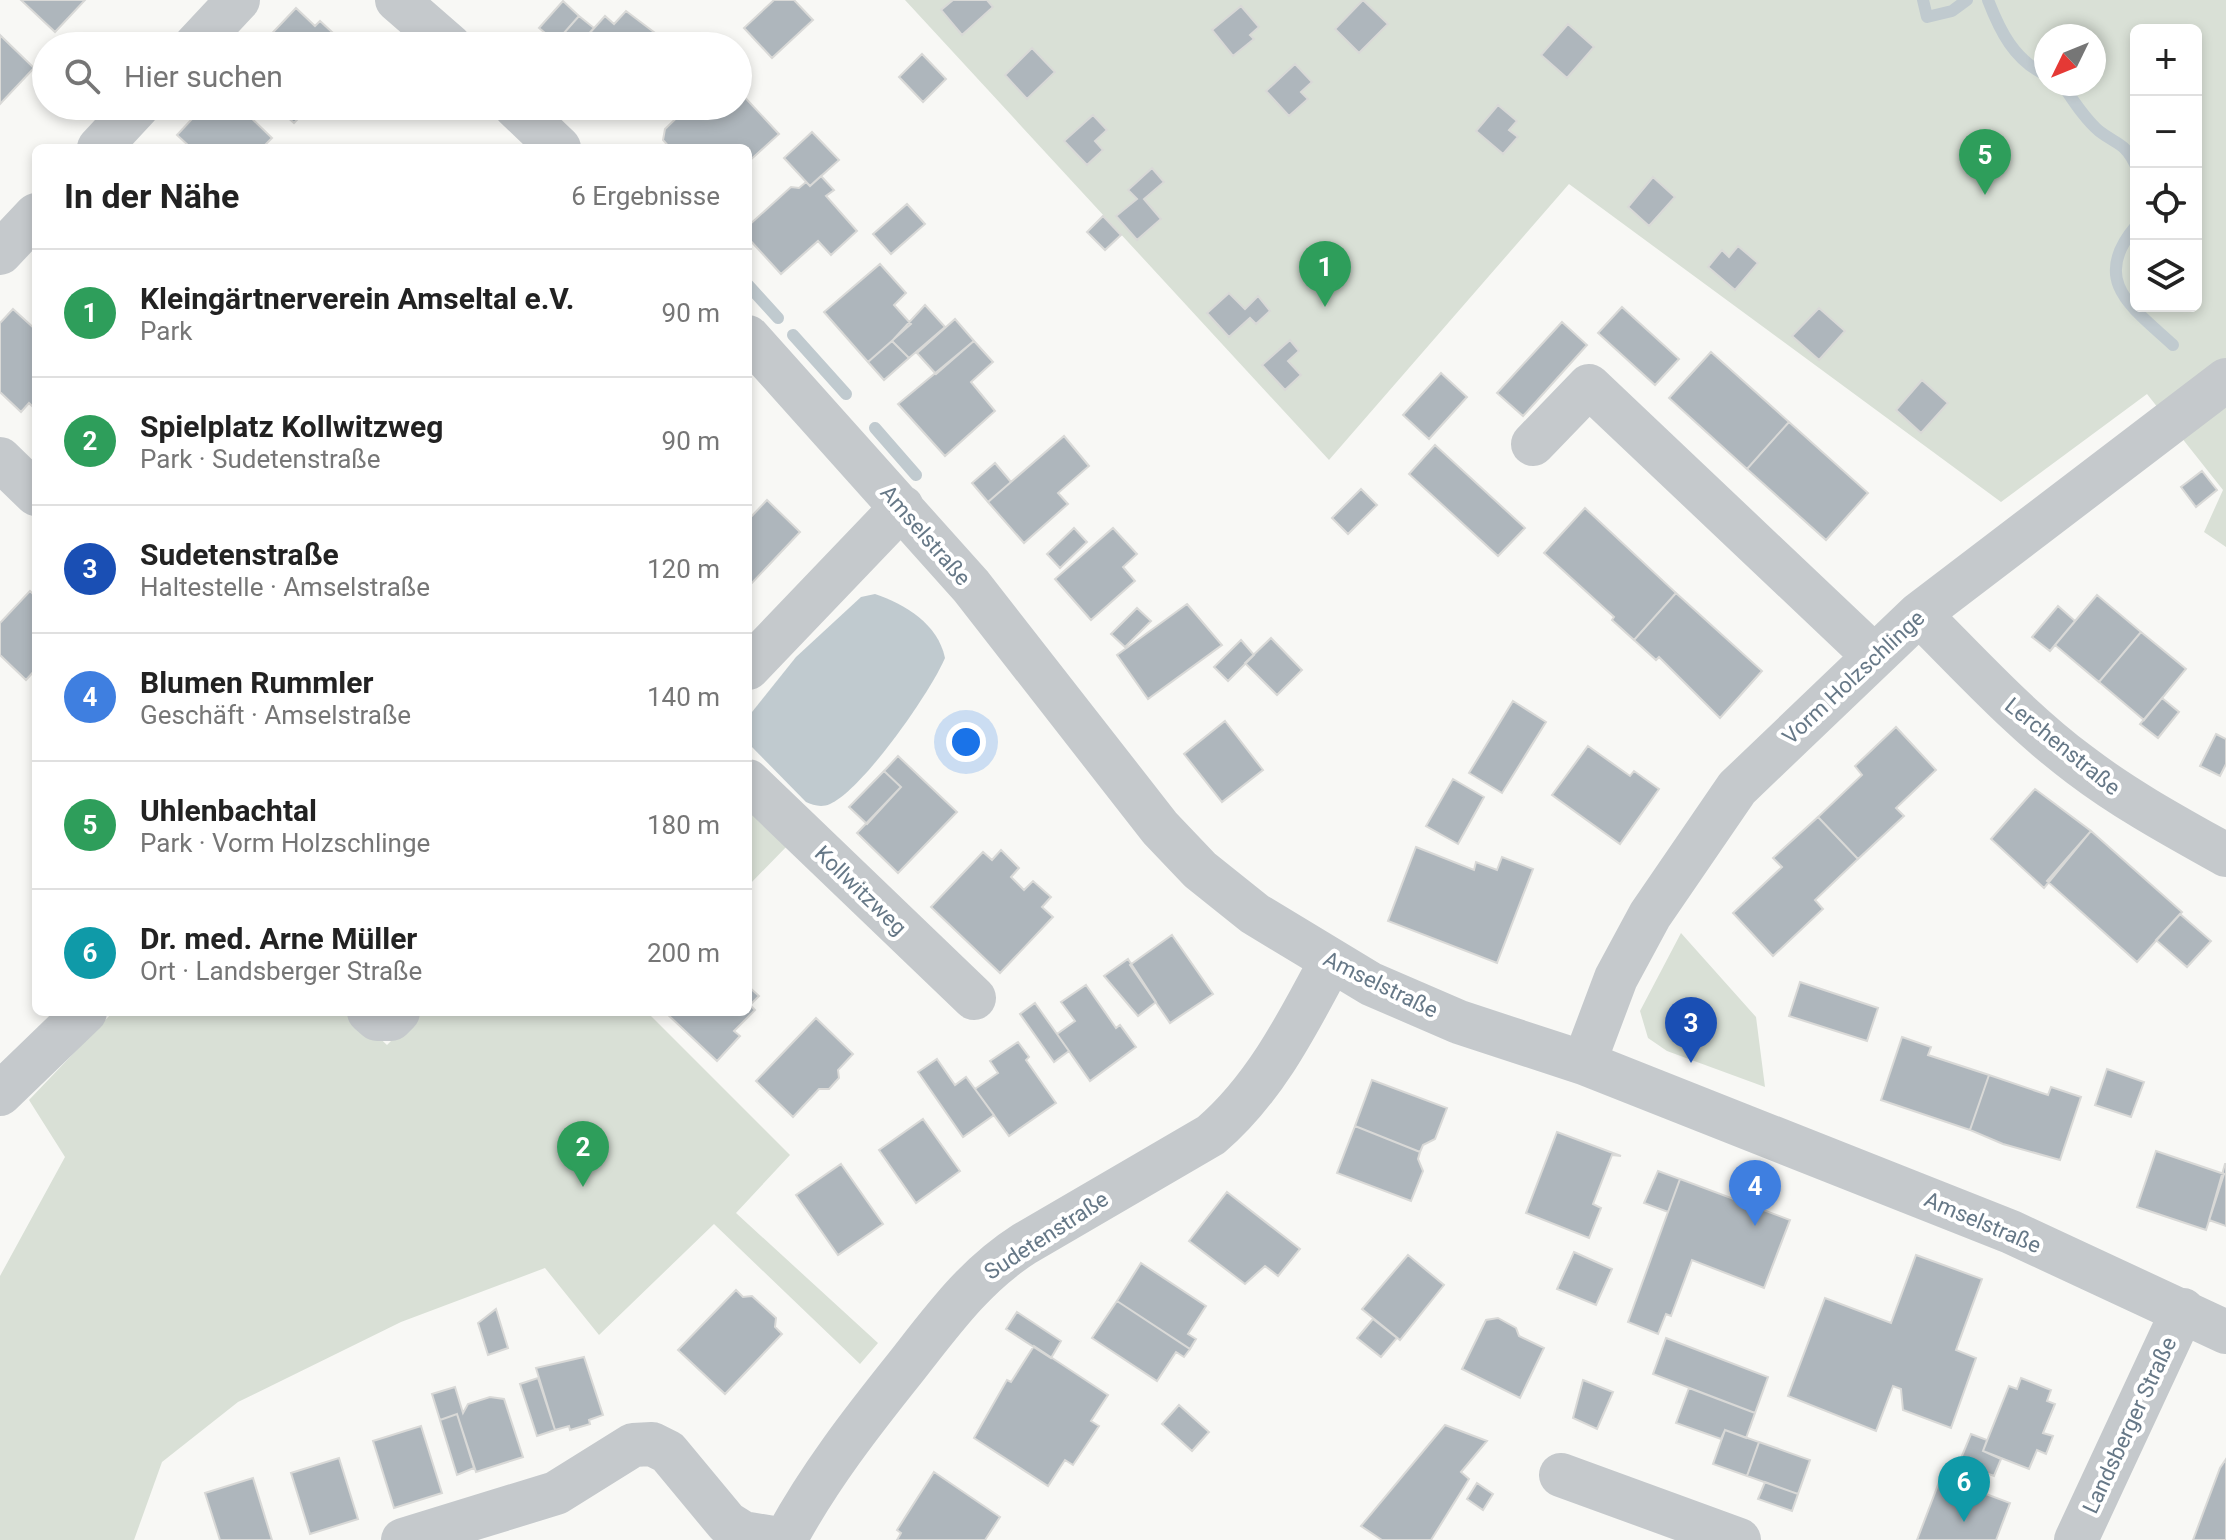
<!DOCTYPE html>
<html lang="de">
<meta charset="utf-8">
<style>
:root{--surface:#fff;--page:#f6f6f6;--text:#222;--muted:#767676;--line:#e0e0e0;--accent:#b45309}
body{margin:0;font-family:Roboto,sans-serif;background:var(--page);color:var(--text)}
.controls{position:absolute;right:24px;top:24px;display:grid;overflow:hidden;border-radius:12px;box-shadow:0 4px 12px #0003}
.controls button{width:72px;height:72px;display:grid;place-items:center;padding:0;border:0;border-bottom:2px solid var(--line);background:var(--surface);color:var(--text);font:40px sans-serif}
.compass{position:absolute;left:2034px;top:24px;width:72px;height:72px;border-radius:50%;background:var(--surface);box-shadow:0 4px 12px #0003;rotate:227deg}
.you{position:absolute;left:966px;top:742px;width:28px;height:28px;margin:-20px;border:6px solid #fff;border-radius:50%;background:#1a73e8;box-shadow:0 0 0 12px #1a73e833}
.badge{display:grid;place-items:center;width:52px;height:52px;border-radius:50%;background:var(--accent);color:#fff;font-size:26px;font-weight:700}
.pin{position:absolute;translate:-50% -66px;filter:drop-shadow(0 2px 4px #0008)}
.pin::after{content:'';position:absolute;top:42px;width:28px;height:24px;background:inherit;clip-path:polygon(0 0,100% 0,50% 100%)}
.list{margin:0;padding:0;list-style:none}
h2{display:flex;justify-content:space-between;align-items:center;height:104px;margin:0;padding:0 32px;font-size:34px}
h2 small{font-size:26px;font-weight:400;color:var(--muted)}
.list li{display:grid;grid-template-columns:52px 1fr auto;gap:24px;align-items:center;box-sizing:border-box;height:128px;padding:0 32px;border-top:2px solid var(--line)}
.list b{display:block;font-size:30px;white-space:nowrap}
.list p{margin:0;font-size:26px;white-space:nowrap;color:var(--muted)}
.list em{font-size:26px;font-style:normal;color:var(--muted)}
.icon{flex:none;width:44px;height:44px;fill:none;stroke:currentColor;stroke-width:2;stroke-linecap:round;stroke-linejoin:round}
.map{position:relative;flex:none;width:2226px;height:1540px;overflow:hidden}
.search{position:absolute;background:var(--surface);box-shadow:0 4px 12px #0003;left:32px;top:32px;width:720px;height:88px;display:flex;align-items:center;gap:20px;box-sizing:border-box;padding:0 28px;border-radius:44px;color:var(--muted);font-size:30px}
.panel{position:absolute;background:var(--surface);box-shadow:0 4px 12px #0003;left:32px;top:144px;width:720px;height:872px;border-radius:12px}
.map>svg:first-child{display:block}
</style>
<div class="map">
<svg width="2226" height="1540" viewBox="0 0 2226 1540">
<rect width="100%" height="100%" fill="#f8f8f5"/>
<!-- green -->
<path fill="#d9e0d6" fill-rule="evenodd" d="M905,0H2226V547L2204,532L2223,490L2147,394L2001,502L1569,184L1329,460ZM2136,30H2196V306H2136ZM2046,36H2094V84H2046Z
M748,803L789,844L748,886Z
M1681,933L1756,1017L1765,1087L1667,1051L1648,1038L1640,1011Z
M113,1012H352L387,1045L420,1012H647L790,1155L736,1213L878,1343L860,1364L714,1224L599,1335L545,1268L401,1322L238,1402L162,1462L134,1540H0V1276L65,1157L29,1100Z"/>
<!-- water -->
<path fill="#c0cacf" d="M875,594C905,604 938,624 945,658C930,693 863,789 830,804C821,808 813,805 806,802L750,745L748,717L796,657L861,597Z"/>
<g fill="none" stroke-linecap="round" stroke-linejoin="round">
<!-- stream -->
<path stroke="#c0cacf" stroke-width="12" d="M1923,0L1927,17L1952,11L1967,0
M1988,0C2000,31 2014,60 2046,75
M2062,84C2073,100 2084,118 2099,131C2117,145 2125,142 2136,166
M2136,226C2089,281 2133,308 2173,345
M748,285L778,318
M793,335L846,394
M875,428L916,475"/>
</g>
<!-- building -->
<path fill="#aeb6bc" stroke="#d9d9d7" stroke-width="2" d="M21,0H85L55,32Z
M774,0H794L813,20L772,58L744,28Z
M953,0H987L993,7L962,35L941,10Z
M1363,0L1388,24L1359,53L1335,29Z
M563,1L579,16L556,42L539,28Z
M1241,6L1259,27L1250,35L1254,39L1233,56L1212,30Z
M296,8L315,26L320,21L347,46H260Z
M626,11L671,45L578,46L605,16L614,24Z
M579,16L594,28L578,46H560L556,42Z
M1568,24L1594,47L1567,78L1541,55Z
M0,35L34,68L0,104Z
M1032,48L1055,72L1027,99L1005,75Z
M922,54L946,79L923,102L899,77Z
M1295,64L1312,82L1301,92L1308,99L1289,116L1266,91Z
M738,90L779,134L748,162V148H670L663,140L665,129L689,106H738Z
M1498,105L1517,121L1509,130L1518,137L1503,154L1476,131Z
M204,106H239L272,138L262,148H191L177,135Z
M275,106H304L307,109L294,123Z
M1093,115L1107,130L1095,141L1103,150L1087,165L1064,141Z
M812,132L839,160L810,186L784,158Z
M1152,168L1164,182L1144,199L1161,219L1137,240L1116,216L1137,199L1128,190Z
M821,176L834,190L826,196L857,231L831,255L818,241L781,274L748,238V226L791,187L799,188L806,182L810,186Z
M1653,177L1675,197L1649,226L1628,207Z
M907,204L925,224L891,254L873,234Z
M1103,216L1121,235L1105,250L1087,232Z
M1738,246L1758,263L1735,290L1708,267L1722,250L1729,257Z
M880,264L906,293L894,305L911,324L868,362L824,312Z
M1229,293L1245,309L1258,296L1270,311L1256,324L1250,318L1229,337L1207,313Z
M925,305L945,327L909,358L892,341Z
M1622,307L1679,359L1655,385L1598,333Z
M1819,308L1845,331L1819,360L1792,336Z
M13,309L36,330V410L29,403L21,412L0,392V323Z
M955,319L974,341L936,374L917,353Z
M1562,322L1587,345L1523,416L1497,393Z
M1290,340L1299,351L1288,361L1301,375L1285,390L1262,365Z
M892,341L909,358L884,380L868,362Z
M974,341L993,362L971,382L995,411L945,456L898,404Z
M1711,352L1789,422L1747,469L1669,398Z
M1441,373L1467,397L1429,439L1403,415Z
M1922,380L1948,403L1921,433L1896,410Z
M1789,422L1868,493L1826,540L1747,469Z
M1064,436L1089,466L1058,493L1068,504L1024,543L988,502Z
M1435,445L1525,528L1498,556L1409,474Z
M995,463L1011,482L988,502L972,483Z
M2202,471L2217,490L2196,507L2181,487Z
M1361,489L1377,505L1348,534L1332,518Z
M767,500L800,532L749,586L748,520Z
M1585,508L1676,593L1634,640L1612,620L1614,617L1544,553Z
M1074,528L1087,542L1060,568L1047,554Z
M1113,528L1137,554L1123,567L1135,581L1091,620L1055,579Z
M30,591L36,597V669L26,680L0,655V623Z
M1676,593L1762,671L1720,718L1659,657L1656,660L1634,640Z
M2097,595L2141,632L2099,682L2055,645Z
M1187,604L1222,645L1148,699L1117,655Z
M2058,606L2075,621L2050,651L2032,637Z
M1137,608L1151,621L1125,647L1111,634Z
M2141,632L2186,669L2144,720L2099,682Z
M1271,638L1302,670L1277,695L1245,663Z
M1241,640L1254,655L1228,681L1214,667Z
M2162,698L2179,712L2158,738L2140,724Z
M1513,701L1546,722L1502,793L1469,773Z
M1225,721L1263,770L1222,802L1184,754Z
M1896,727L1936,770L1896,808L1904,816L1858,859L1818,817L1862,775L1855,766Z
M2216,734L2226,739V764L2220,776L2200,766Z
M1588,746L1630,776L1634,771L1659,789L1620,844L1552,795Z
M898,756L957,812L898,873L857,833L901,787L884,771Z
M884,771L901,787L867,824L849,807Z
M1453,779L1484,797L1458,844L1426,826Z
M2035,789L2091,831L2044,888L1991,839Z
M1818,817L1858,859L1815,900L1823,909L1773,956L1733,913L1782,867L1773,858Z
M2091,831L2182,912L2137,962L2047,881Z
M1416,847L1474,870L1476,862L1497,870L1502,857L1533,869L1497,963L1388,921Z
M1001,850L1019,868L1011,877L1024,890L1033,881L1051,897L1042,907L1053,917L1000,973L931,907L983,852L992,860Z
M2180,914L2211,941L2187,967L2156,940Z
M1172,935L1213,994L1170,1023L1130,965Z
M1128,959L1156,1002L1138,1016L1104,976Z
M1800,982L1878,1008L1867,1041L1789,1016Z
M1086,985L1116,1028L1120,1025L1136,1047L1090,1081L1057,1034L1075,1021L1061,1002Z
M748,986L759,996L750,1005L755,1010L734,1031L740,1036L717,1061L665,1012H748Z
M1035,1003L1069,1051L1054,1062L1020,1014Z
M816,1018L853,1054L838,1070L839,1078L829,1089H819L793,1117L756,1081Z
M1902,1037L1931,1047L1928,1055L1989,1075L1970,1130L1881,1100Z
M1018,1042L1029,1057L1026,1060L1056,1103L1009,1136L975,1089L998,1073L990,1061Z
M937,1059L955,1085L966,1077L994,1115L963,1137L918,1072Z
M2107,1069L2144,1082L2131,1117L2095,1105Z
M1989,1075L2048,1095L2051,1087L2081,1097L2060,1160L2003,1144L1970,1130Z
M1372,1080L1447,1108L1435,1139L1423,1145L1420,1152L1355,1126Z
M923,1119L960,1171L916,1203L879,1150Z
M1355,1126L1420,1152L1418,1159L1423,1171L1411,1201L1337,1173Z
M1557,1132L1621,1156L1612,1155L1593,1204L1601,1208L1589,1238L1526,1213Z
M2156,1151L2224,1174L2206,1230L2137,1207Z
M841,1164L883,1224L838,1255L796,1195Z
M2225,1164H2226V1226L2209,1220Z
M1658,1171L1680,1179L1668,1212L1644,1203Z
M1680,1179L1790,1220L1764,1288L1692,1260L1671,1316L1666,1314L1658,1334L1628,1322Z
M1227,1192L1300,1249L1278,1276L1265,1266L1245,1284L1189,1241Z
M1574,1252L1612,1269L1596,1305L1557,1289Z
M1408,1255L1444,1285L1400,1340L1362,1309Z
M1916,1255L1982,1279L1956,1350L1976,1358L1951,1428L1903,1410L1901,1389L1893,1386L1876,1431L1788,1396L1825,1298L1891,1323Z
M1141,1263L1206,1306L1188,1334L1196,1339L1190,1349L1117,1301Z
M736,1290L743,1297L752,1296L776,1318L775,1327L782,1334L725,1394L678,1350Z
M1117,1301L1190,1349L1184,1357L1176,1352L1157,1381L1092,1338Z
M496,1309L508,1348L488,1355L478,1323Z
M1017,1312L1061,1341L1051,1358L1006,1329Z
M1498,1318L1516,1328L1519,1336L1544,1348L1520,1398L1462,1369L1486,1320Z
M1373,1319L1397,1338L1381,1357L1357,1338Z
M1666,1338L1768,1377L1755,1413L1653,1374Z
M1034,1346L1108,1395L1091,1421L1099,1426L1073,1465L1065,1460L1048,1486L974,1438L1007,1380L1011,1382Z
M584,1357L603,1415L589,1420L590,1424L570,1430L569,1426L555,1430L536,1368Z
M538,1378L555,1430L537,1436L520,1384Z
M2021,1378L2051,1390L2047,1401L2055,1404L2043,1433L2053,1436L2046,1454L2037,1450L2029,1469L1983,1451L2009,1386L2017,1389Z
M1583,1380L1613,1392L1597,1429L1573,1418Z
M455,1387L463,1413L468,1404L490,1397L504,1399L523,1457L476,1472L457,1414L440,1420L432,1394Z
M1689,1388L1755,1413L1746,1438L1725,1430L1721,1439L1676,1423Z
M1179,1405L1209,1432L1192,1451L1162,1424Z
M457,1414L474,1468L457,1475L440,1420Z
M1445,1425L1487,1441L1461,1472L1469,1479L1431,1540H1382L1361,1526Z
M421,1426L442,1493L394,1508L373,1441Z
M1725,1430L1759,1442L1747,1476L1713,1464Z
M1971,1434L1987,1440L1983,1451L2001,1459L1994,1476L1959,1463Z
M1759,1442L1810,1460L1798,1494L1747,1476Z
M339,1458L358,1519L310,1534L291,1473Z
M2226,1459V1540H2193L2220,1468Z
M934,1472L1000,1517L985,1540H897L901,1533L897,1530Z
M1941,1477L2010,1503L1996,1540H1917Z
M253,1478L272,1540H220L205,1493Z
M1765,1482L1798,1494L1792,1511L1758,1499Z
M1477,1483L1493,1494L1483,1510L1467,1499Z"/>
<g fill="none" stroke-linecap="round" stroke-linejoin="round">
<!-- minor -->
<path stroke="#c5c9cc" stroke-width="44" d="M397,0L450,46
M195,46L238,0
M515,106L559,148
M99,148L138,106
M0,253L36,215
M748,337L971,586L1160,828L1200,870L1255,914L1371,984L1459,1022L1584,1063L2011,1232L2226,1332
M1533,444L1589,386L1874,656
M0,459L36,494
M1919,614C1971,666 2021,721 2080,765C2126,800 2176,827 2226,855
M748,668L902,507
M748,781L974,998
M369,1012L377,1019H391L398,1012
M1584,1063L1616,978L1650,915L1737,788L1919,614L2226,380
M0,1094L85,1012
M1561,1475L1739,1540
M403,1540L556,1493L633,1445L652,1444L668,1452L727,1523L743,1533L785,1540
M785,1540C819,1477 861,1423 905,1368C942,1321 974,1276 1024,1244L1211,1135C1265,1089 1298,1023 1331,961
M2076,1540L2183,1310"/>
</g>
<g text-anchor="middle" stroke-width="8" stroke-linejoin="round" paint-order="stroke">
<!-- street labels -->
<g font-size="22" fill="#667887" stroke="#fff">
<text transform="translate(926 535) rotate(49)" y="8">Amselstraße</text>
<text transform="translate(1853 677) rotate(-43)" y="8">Vorm Holzschlinge</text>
<text transform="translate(2063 746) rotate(39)" y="8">Lerchenstraße</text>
<text transform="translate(861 890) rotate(44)" y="8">Kollwitzweg</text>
<text transform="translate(1381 984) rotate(26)" y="8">Amselstraße</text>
<text transform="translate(1983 1222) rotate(23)" y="8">Amselstraße</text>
<text transform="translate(1046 1235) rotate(-33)" y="8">Sudetenstraße</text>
<text transform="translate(2129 1425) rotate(-65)" y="8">Landsberger Straße</text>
</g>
</g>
</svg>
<div class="controls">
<button>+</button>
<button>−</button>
<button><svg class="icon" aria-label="locate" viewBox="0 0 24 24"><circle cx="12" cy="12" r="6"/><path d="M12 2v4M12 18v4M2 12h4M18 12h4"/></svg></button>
<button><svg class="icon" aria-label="layers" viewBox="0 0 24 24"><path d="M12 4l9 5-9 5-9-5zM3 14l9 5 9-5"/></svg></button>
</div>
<svg class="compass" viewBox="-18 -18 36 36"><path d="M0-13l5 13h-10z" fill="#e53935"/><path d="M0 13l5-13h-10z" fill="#767676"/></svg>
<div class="you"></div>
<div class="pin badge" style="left:1325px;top:307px;background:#2e9e5b">1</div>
<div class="pin badge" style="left:583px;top:1187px;background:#2e9e5b">2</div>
<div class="pin badge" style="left:1691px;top:1063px;background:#1a4fb4">3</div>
<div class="pin badge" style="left:1755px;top:1226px;background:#3f7fe0">4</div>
<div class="pin badge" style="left:1985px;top:195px;background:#2e9e5b">5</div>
<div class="pin badge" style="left:1964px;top:1522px;background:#0f9aa8">6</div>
<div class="search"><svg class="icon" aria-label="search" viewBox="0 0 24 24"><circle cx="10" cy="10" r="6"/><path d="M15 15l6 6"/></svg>Hier suchen</div>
<section class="panel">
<h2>In der Nähe<small>6 Ergebnisse</small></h2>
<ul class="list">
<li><span class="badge" style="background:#2e9e5b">1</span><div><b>Kleingärtnerverein Amseltal e.V.</b><p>Park</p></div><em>90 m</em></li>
<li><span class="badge" style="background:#2e9e5b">2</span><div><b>Spielplatz Kollwitzweg</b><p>Park · Sudetenstraße</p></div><em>90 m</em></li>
<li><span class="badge" style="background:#1a4fb4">3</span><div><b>Sudetenstraße</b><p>Haltestelle · Amselstraße</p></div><em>120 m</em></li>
<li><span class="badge" style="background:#3f7fe0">4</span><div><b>Blumen Rummler</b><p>Geschäft · Amselstraße</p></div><em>140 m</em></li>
<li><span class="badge" style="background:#2e9e5b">5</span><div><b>Uhlenbachtal</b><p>Park · Vorm Holzschlinge</p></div><em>180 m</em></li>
<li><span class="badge" style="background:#0f9aa8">6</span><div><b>Dr. med. Arne Müller</b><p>Ort · Landsberger Straße</p></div><em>200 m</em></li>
</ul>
</section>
</div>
